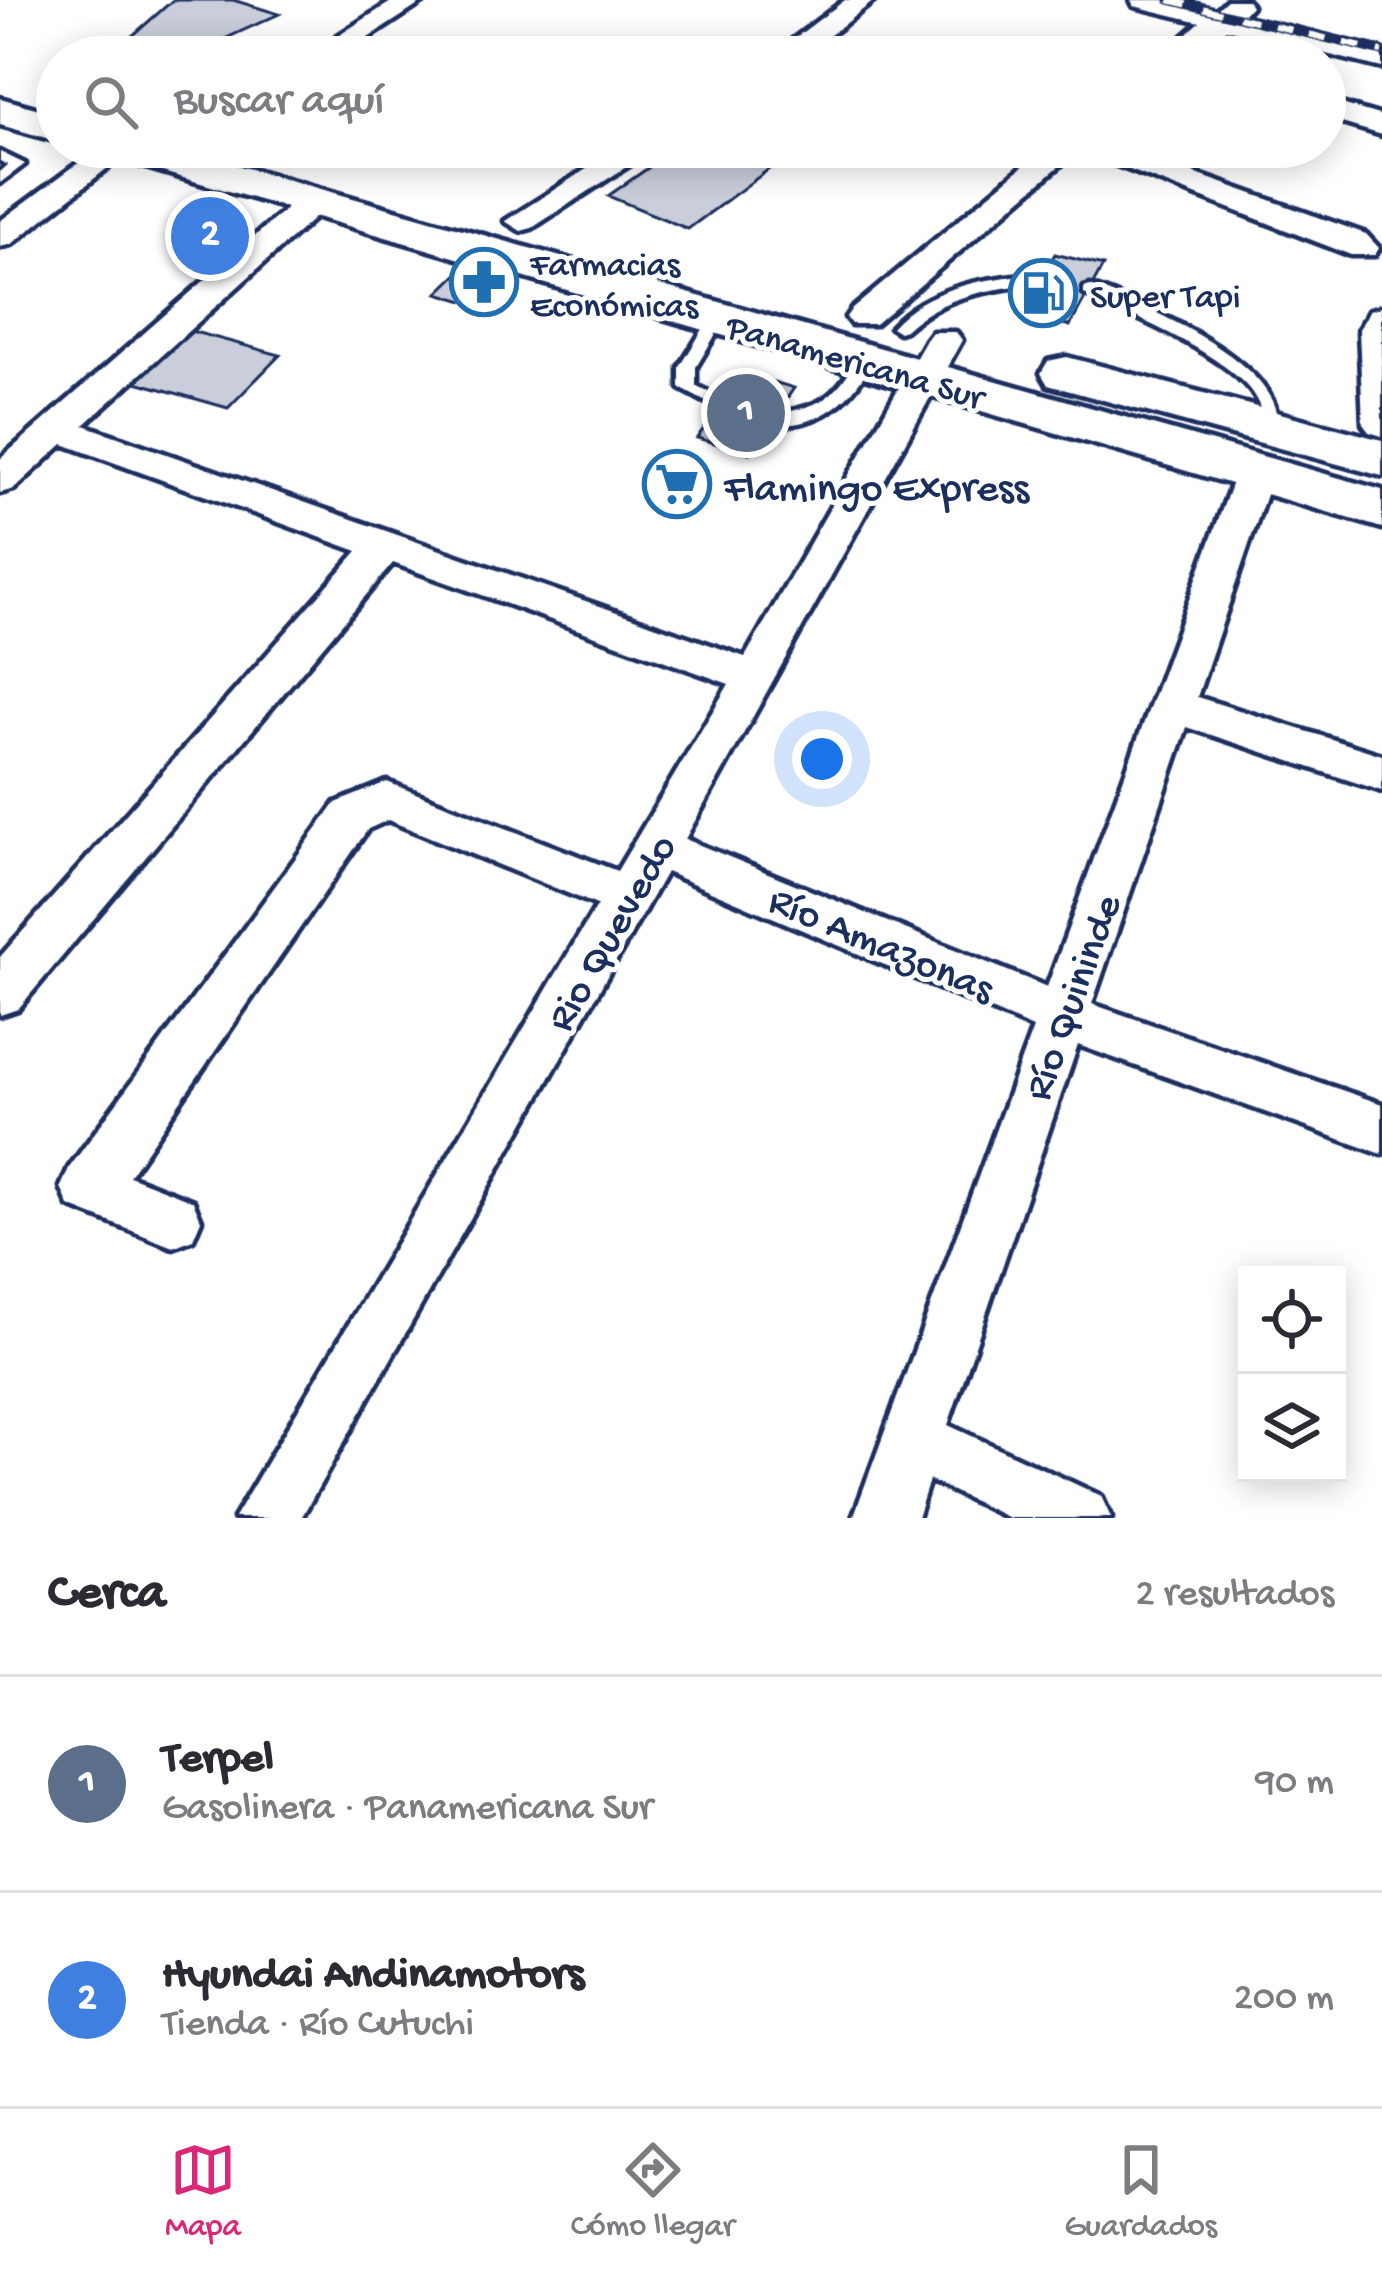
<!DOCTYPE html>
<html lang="es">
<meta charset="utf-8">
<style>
:root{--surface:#fff;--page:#f7f7f7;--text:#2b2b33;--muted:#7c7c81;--line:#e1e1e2;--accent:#db2777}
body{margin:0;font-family:"Gochi Hand",sans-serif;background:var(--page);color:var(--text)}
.controls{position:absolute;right:36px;bottom:36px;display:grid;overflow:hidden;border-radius:0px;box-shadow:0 6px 30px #0003}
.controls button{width:108px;height:108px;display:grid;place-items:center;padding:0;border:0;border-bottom:3px solid var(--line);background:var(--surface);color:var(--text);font:60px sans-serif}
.you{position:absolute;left:822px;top:759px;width:42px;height:42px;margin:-30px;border:9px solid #fff;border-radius:50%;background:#1a73e8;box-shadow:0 0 0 18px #1a73e833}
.badge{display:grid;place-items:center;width:78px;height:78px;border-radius:50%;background:var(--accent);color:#fff;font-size:39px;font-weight:700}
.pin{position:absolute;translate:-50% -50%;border:6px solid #fff;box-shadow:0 3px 12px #0006}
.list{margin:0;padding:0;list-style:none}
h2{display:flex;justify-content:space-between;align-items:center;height:156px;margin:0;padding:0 48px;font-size:51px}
h2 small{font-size:39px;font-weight:400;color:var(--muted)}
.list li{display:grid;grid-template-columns:78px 1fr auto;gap:36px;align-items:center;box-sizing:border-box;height:216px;padding:0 48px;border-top:3px solid var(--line)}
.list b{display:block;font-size:45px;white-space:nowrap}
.list p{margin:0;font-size:39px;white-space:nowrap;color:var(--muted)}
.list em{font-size:39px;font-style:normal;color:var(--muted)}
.icon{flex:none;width:66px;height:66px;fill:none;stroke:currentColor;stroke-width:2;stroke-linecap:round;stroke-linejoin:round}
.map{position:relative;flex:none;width:1382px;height:1518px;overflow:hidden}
.search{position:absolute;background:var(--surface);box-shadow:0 6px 30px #0003;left:36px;right:36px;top:36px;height:132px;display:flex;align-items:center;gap:30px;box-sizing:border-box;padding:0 42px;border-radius:66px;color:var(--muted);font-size:45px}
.sheet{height:588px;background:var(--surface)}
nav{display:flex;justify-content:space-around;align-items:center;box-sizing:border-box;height:168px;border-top:3px solid var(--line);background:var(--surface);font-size:33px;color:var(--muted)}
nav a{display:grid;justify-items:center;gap:6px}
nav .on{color:var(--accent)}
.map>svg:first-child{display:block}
</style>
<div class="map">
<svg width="1382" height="1518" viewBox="0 0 1382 1518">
<rect width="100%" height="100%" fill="#fff"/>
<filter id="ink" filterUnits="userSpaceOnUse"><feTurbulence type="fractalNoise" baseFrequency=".00833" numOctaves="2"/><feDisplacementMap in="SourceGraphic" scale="24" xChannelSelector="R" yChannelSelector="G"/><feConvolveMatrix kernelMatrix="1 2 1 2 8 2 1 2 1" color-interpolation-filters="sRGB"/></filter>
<g filter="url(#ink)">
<!-- building -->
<path fill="#caceda" stroke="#1b2f5e" stroke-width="3" d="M173,0H233L279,14L185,57H128L114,52Z
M678,147H799L688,229L608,196Z
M1055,254L1103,266L1070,326L1020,312Z
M470,262L519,277L487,308L438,293Z
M187,330L280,355L228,408L133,381Z
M744,373L794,388L749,453L697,438Z"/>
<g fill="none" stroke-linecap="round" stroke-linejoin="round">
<!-- service casing -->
<g stroke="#1b2f5e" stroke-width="9">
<path id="service" d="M0,152L25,164L0,183V172L8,165L0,161Z
M1040,273L1046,275V281C992,291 947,292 905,330L899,332L891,327C929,285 986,279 1040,273Z
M1090,286C1141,303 1293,366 1276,433H1264C1261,424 1262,414 1259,405C1242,359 1128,314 1084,294V288Z
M717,314L725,319L696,367V386L727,401V409L721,410L680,388V367L711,316Z
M864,356L872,361C851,403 816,430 766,424V416C817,406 831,405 858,357Z"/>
</g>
<!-- minor casing -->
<g stroke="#1b2f5e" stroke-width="9">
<path id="minor" d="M394,0H426L339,57H305Z
M845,0H875L802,57H770Z
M1131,0H1177L1216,10L1227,0H1247L1251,6L1242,16L1382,50V68L1226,29L1191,57H1160L1200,22L1134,6Z
M1325,99L1382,116V135L1325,118Z
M100,147H134L12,244L0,247V221Z
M621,147H657L532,228L521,231L505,221Z
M1046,147H1120L1366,234L1379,248L1375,255H1351L1078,150L875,324H851L846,317L851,310Z
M313,192L324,195L329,202L324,209L84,425L745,657L926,340L932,332H956L962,340L685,839L1047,987L1235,474L1240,465L1254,461L1268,465L1273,474L1197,697L1382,755V791L1187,727L1092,1004L1382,1104V1154L1078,1045L948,1425L1101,1496L1111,1518H1009L929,1480L917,1518H853L1033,1028L666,872L301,1518H234L597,905L388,820L368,829L129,1176L193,1201L201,1220L193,1239L173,1247L69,1206L61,1187L69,1168L336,803L387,782L617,871L729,684L393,563L18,1009L0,1015V957L358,551L63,444L14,489L0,493V459L302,195Z
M1382,307V436L1369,432L1363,424L1359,329L1370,310Z"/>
</g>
<!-- trunk casing -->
<g stroke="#1b2f5e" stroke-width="9">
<path id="trunk" d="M0,98L57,114V141L0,125Z
M102,147H173L1382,490V528L108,156Z
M1067,357L1382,440V476L1048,385L1041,373L1048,361Z"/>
</g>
<!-- service -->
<use href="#service" fill="#fff" fill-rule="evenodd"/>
<!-- minor -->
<use href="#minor" fill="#fff" fill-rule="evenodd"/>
<!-- trunk -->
<use href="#trunk" fill="#fff" fill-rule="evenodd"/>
<!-- rail casing -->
<g stroke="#1b2f5e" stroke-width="9">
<path id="rail" d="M1169,0L1382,52"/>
</g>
<!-- rail -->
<use href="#rail" stroke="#fff" stroke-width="6" stroke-dasharray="18" stroke-linecap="butt"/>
</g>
</g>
<!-- icons -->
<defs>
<g id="pharmacy-ring" transform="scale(3.45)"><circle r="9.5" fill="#fff" stroke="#1f6fb2" stroke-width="1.5"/><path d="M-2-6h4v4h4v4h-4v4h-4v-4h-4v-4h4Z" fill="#1f6fb2"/></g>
<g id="fuel-ring" transform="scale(3.45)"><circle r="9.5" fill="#fff" stroke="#1f6fb2" stroke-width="1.5"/><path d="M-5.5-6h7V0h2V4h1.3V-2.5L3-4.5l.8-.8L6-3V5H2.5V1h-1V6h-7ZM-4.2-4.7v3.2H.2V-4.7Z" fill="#1f6fb2"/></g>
<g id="supermarket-ring" transform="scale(3.45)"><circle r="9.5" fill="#fff" stroke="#1f6fb2" stroke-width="1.5"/><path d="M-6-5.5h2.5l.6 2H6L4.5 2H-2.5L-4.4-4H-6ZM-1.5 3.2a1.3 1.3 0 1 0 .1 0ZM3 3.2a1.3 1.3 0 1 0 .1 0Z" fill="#1f6fb2"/></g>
</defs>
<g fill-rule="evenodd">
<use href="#pharmacy-ring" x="484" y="282"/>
<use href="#fuel-ring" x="1043" y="293"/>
<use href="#supermarket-ring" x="677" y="484"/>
</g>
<g text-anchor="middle" stroke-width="10" stroke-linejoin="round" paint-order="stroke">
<!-- far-poi labels -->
<g font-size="36" fill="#1b2f5e" stroke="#fff" text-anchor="start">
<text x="530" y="274">Farmacias<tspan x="530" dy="41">Económicas</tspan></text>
<text x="1090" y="306">Super Tapi</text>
</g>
<!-- far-street labels -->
<g font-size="36" fill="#1b2f5e" stroke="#fff">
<text transform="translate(856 359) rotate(16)" y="13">Panamericana Sur</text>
</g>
<!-- poi labels -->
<g font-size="42" fill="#1b2f5e" stroke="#fff" text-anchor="start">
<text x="724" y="499">Flamingo Express</text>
</g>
<!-- street labels -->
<g font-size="42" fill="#1b2f5e" stroke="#fff">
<text transform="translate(608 931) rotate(-60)" y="15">Rio Quevedo</text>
<text transform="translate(883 941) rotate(23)" y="15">Río Amazonas</text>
<text transform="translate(1069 996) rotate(-70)" y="15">Río Quininde</text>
</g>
</g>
</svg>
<div class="controls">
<button><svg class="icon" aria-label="locate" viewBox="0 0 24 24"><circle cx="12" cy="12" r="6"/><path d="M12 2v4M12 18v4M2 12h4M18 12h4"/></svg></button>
<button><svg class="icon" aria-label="layers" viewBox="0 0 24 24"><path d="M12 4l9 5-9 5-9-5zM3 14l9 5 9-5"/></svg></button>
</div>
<div class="you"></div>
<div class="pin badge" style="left:746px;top:413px;background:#5c6f8a">1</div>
<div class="pin badge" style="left:210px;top:236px;background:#3f7fe0">2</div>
<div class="search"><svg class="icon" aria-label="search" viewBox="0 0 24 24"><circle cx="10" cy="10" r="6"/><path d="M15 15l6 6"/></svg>Buscar aquí</div>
</div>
<section class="sheet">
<h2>Cerca<small>2 resultados</small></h2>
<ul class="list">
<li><span class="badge" style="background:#5c6f8a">1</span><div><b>Terpel</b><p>Gasolinera · Panamericana Sur</p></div><em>90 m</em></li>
<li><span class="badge" style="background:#3f7fe0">2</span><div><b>Hyundai Andinamotors</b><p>Tienda · Río Cutuchi</p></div><em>200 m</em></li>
</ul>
</section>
<nav>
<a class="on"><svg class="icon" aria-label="map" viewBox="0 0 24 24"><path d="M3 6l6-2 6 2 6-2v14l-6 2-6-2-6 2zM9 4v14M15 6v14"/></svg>Mapa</a>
<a><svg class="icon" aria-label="directions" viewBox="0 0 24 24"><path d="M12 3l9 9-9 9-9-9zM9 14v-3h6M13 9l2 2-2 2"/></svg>Cómo llegar</a>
<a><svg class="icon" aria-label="saved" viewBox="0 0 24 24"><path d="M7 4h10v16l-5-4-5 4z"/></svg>Guardados</a>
</nav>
